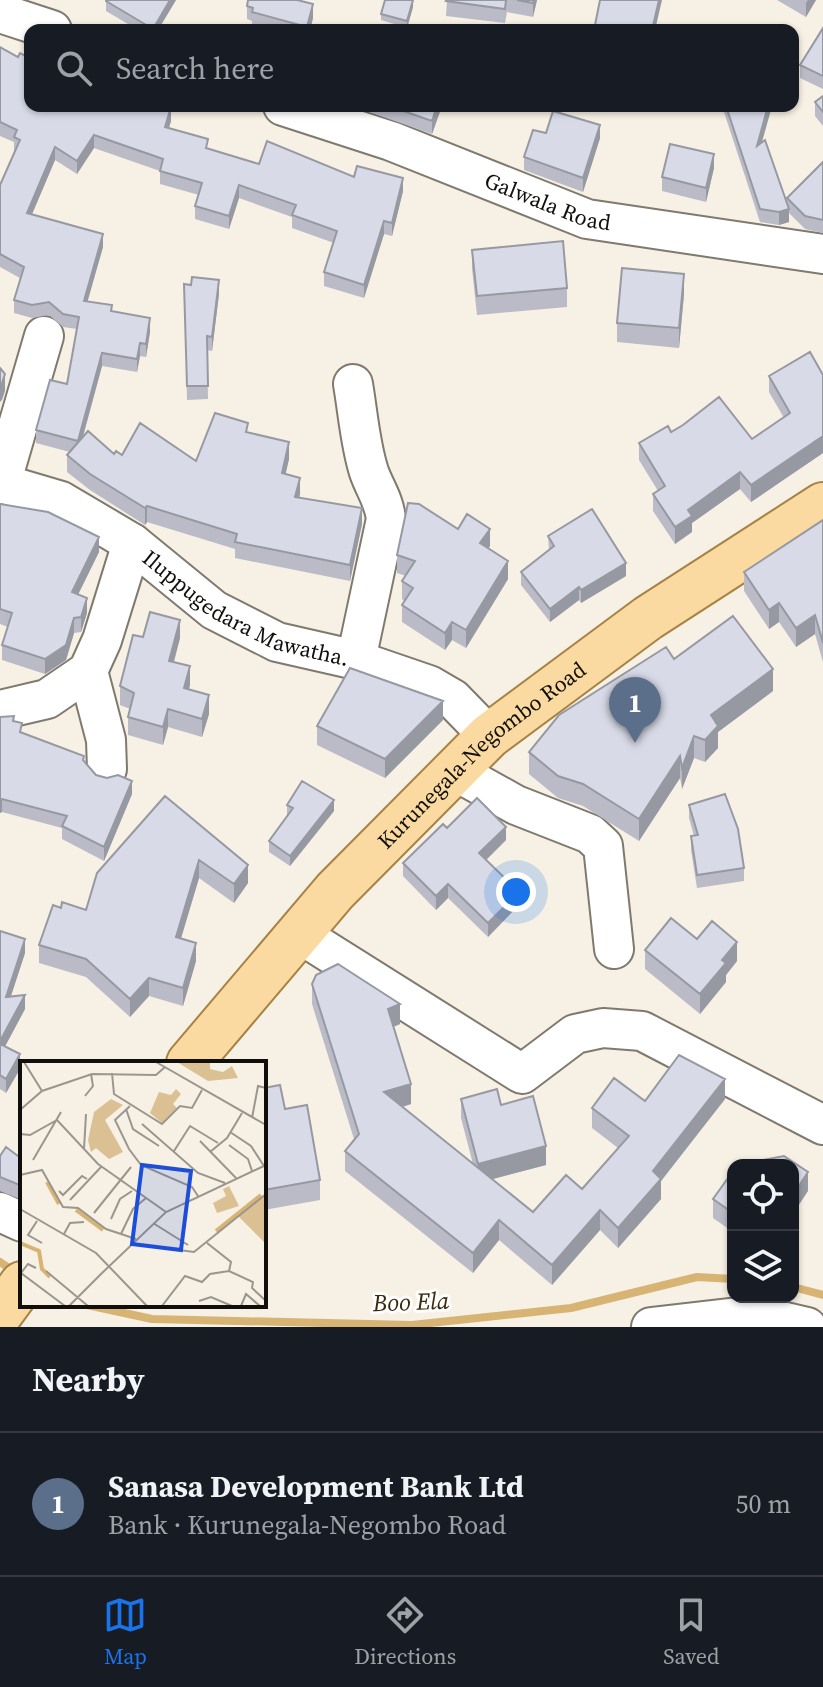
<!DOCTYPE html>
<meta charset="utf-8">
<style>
:root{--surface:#171b24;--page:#20242c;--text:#f1f3f6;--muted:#9ea1a6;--line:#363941;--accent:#1a73e8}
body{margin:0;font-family:"Source Serif 4",serif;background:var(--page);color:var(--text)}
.controls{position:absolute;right:24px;bottom:24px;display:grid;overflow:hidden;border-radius:16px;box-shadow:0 2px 6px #0004}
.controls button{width:72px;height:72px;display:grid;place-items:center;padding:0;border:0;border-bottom:2px solid var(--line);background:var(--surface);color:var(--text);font:40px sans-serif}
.you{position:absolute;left:516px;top:892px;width:28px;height:28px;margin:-20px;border:6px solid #fff;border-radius:50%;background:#1a73e8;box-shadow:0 0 0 12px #1a73e833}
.badge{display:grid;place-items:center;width:52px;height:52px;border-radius:50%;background:var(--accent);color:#fff;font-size:26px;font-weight:700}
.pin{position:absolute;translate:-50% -66px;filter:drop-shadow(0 2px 4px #0008)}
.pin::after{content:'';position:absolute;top:42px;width:28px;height:24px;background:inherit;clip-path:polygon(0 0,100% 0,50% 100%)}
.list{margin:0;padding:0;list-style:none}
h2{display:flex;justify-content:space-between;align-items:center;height:104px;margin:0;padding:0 32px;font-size:34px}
h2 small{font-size:26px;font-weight:400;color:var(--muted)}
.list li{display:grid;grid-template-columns:52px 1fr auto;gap:24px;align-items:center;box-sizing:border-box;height:144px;padding:0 32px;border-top:2px solid var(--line)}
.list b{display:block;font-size:30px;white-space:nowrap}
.list p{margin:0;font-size:26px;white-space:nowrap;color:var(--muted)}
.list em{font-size:26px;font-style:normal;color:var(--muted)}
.icon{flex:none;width:44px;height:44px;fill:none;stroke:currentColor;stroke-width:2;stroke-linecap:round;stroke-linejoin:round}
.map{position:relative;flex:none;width:823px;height:1327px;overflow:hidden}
.search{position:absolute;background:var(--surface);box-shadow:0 2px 6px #0004;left:24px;right:24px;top:24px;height:88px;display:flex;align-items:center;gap:20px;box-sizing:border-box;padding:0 28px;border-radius:16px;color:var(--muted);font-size:30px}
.sheet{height:248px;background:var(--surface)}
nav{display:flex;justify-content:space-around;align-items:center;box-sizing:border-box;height:112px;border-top:2px solid var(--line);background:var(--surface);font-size:22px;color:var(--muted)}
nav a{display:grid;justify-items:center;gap:4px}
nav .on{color:var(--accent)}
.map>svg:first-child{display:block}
</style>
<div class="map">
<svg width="823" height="1327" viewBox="0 0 823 1327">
<rect width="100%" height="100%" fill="#f7f0e4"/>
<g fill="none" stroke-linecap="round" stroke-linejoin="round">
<!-- stream -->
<path stroke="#d8b474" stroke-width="8" d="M0,1262L15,1272
M793,1287L823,1295
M87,1305L152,1319L412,1325L571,1308L697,1277L733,1279"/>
<!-- minor casing -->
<g stroke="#7f796e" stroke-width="42">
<g id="minor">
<path d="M0,13L52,30"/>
<path id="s1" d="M283,106L391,141L587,219L823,254"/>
<path d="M353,384C358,413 360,444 369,472C375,489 384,500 386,519L356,660"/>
<path id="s2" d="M0,483L61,501L132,543L214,610L277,642L356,660L429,685L453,699L489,736"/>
<path d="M1,484L44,336"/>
<path d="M88,671L106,740L107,769"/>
<path d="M0,710L47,699L88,671L102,640L132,543"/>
<path d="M453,770L516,805L590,834L603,846L614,949"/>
<path d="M298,933L522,1074L575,1034L603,1028L642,1031L823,1125"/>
<path d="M0,1212L22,1222"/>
<path d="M651,1327L755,1315L807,1327"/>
</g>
</g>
<!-- major casing -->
<g stroke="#a68344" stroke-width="48">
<g id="major">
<path id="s3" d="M189,1063L335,891L489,736L648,618L823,505"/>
<path d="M0,1314L22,1284"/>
</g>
</g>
<!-- minor -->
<use href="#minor" stroke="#fff" stroke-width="38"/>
<!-- major -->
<use href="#major" stroke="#fadaa1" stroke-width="44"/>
</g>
<!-- wall -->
<path fill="#babbc7" d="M106,0H176L158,30H138L106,11Z
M447,0H537L533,17L507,12L505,23L446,16Z
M777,0H816L806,17Z
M247,6L313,18L310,30H269L252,25V21L247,19Z
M413,7L407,28L381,20V14Z
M823,28V89L800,78V65Z
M0,47L18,57L171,121L169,128L208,149L259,164L354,177L403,191L392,236L384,234L364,298L324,286V272L334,243L292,228V217L239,198L229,229L195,219V206L199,195L160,184V171L94,148L77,174L55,160L32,214L103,247L87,301L112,312L150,332L146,357L140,356L137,372L102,366L83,437L114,454L196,461L248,433L289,459L285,474L300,494L299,498L362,524L350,581L235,558V549L147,522L145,525L90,490L67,472V455L70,452L36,443V430L67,384L77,329L63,327L49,315L32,318L14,313V300L20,278L0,267V185L15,151H14V142L0,136Z
M823,96V126L815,116V102Z
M352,106H442L432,134Z
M722,106H772L761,143L787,204V198L823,162V233L805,229L789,213V222L779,225L760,222Z
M546,133L600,138L583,192L524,170V157Z
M714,168L706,202L662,191V177Z
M472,250L567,288V307L477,315L472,269Z
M184,284L219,294L212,351L207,350L208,399L187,400Z
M684,294L679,348L617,342V323Z
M823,375V453L751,502L740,489L692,523V532L675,544L653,511V494L658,491L639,460V443L671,432L752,439L784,418L769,392V376Z
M0,504L99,552L78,594L87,613L81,632L74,633L66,660L45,674L2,660V645L8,627L0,624Z
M823,520V662L815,634L796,647L779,622L769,629L744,591V572Z
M458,529L490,546L488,548L508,579L466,648L452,640L445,650L402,622V605L404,601L402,599V581L406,576L397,573V555Z
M548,536L626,576L581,603L579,600L550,622L521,585V572L549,550Z
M143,637L180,638L174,662L190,685L189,689L209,714L202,737L168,727L163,745L128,735V717L130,709L120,705V686Z
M674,659L773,691L718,732V748L705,762L694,758L682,789L680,778L639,841L583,806L558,798L529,774V752Z
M0,717L14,721L22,733L84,762L96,775L132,794L104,861L62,839V828L2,812L0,813Z
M443,720L385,778L317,745V726Z
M165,796L248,883L234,903L199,878L181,938L196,961L183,1006L149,996L130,1017L86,977L39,963V945L61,908L86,910Z
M287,805L334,811L290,866L269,852V841L287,816Z
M689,805L744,868V881L697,888L691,850V836H694L689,818Z
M447,828L506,840L486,860L519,905L488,937L448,898L436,910L403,876V863Z
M0,931L25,953L11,996L25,1009L5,1046L20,1069L6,1093L0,1089Z
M697,939L737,961L726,975V982L700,1014L645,969V950Z
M312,984L400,1024L393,1027L411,1104L402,1107L473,1164L461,1118V1099L501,1105L546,1165L492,1179L533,1212L582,1189L618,1148L592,1128V1108L645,1101L725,1099L661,1181V1199L618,1248L600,1230L552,1285L499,1240L473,1273L345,1171V1151L354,1139L312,1004Z
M264,1088L285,1109L320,1180V1200L264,1210Z
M0,1156L22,1159V1200L0,1191Z
M733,1171V1232L713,1218V1199Z"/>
<!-- shaded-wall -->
<path fill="#9799a2" d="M170,0H176L158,30H153Z
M413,0V7L407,28V21Z
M534,0H537L533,17V3Z
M659,0H662L655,30H652Z
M808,0H816L806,17V3Z
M313,4V18L310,30H307Z
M437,106H442L432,134V121Z
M768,106H772L757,160V146Z
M171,107V121L165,140V127Z
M600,125V138L583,192V178Z
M94,135V148L77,174V161Z
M55,147V160L27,226V213Z
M714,154V168L706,202V188Z
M403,178V191L392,236V223Z
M239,185V198L229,229V216Z
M789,209V222L779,225V212Z
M384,221V234L364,298V285Z
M103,234V247L84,314V301Z
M684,274V294L679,348V328Z
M219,280V294L212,351V337Z
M150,318V332L146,357V344Z
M140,343V356L137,372V359Z
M102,353V366L78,454V441Z
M5,374V391L2,400L0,402V385Z
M823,436V453L751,502V485Z
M289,442V459L282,490V473Z
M740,472V489L692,523V532L675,544V527L688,510Z
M300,478V494L295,513V497Z
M147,506V522L145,525V508Z
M362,508V524L350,581V565Z
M490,529V546L480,561V543Z
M99,537V552L72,607V592Z
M508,561V579L466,648V630Z
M626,563V576L581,603V590Z
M579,587V600L550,622V609Z
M87,598V613L81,632V617Z
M779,603V622L769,629V610Z
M815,615V634L796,647V628Z
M74,618V633L66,660L45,674V659Z
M180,620V638L169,679V661Z
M452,622V640L445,650V633Z
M190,666V685L184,706V688Z
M773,669V691L718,732V748L705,762V740L711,715Z
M209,695V714L202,737V719Z
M443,701V720L385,778V759Z
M168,709V727L163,745V727Z
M694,736V758L682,789V768Z
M680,756V778L639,841V819Z
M132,781V794L104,861V847Z
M2,799V812L0,813V800Z
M334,800V811L290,866V856Z
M506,827V840L479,867V853Z
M199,860V878L176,955V937Z
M248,865V883L234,903V884Z
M448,884V898L436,910V896Z
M519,892V905L488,937V923Z
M25,939V953L6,1011V997Z
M737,942V961L726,975V982L700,1014V994L722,960Z
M196,943V961L183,1006V988Z
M149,978V996L130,1017V999Z
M25,995V1009L0,1056V1041Z
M400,1004V1024L388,1029V1009Z
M20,1054V1069L6,1093V1079Z
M725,1079V1099L661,1181V1199L618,1248V1228L653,1171Z
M411,1084V1104L384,1113V1092Z
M546,1146V1165L478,1183V1164Z
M808,1172V1191L793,1214V1195Z
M600,1210V1230L552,1285V1265Z
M499,1220V1240L473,1273V1253Z"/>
<!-- building -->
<path fill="#d8dae7" stroke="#9799a2" stroke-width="2" d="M106,0H170L153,29L106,1Z
M248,0H297L313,4L307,27L252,12L253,8L247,6Z
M385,0H413L407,21L381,14Z
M447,0H506L505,9L446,1Z
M517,0H534L533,3Z
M600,0H659L652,30H594Z
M823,28V76L800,65Z
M0,47L18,57L20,53L30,58V106H167L171,107L165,127L208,139L206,148L259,164L267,141L354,177L357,166L403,178L392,223L384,221L364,285L324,272L337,231L292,215L296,205L239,185L229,216L195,206L202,183L160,171L163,159L94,135L77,161L55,147L27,213L103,234L84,301L112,305L111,311L150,318L146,344L140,343L137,359L102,353L78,441L36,430L50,380L67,384L79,317L63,314L49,302L32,305L14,300L24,267L0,254V185L20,140L14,137L17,130L0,122Z
M823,96V112L815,102Z
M389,106H437L432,121Z
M726,106H768L757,146L765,140L789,209L779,212L760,209Z
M553,111L600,125L583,178L524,157L533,130L546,133Z
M670,144L714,154L706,188L662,177Z
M823,162V220L805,216L787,198Z
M563,241L567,288L477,296L472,250Z
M622,268L684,274L679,328L617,323Z
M192,277L219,280L212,337L207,336L208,386H187L184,284L191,285Z
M810,352L823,375V436L751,485L740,472L688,510L692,516L675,527L653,494L665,486L639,443L668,426L671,432L683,425L719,397L752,439L790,413L769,376Z
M0,368L5,374L2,383L0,385Z
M215,413L248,423L246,432L289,442L282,473L300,478L295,497L362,508L350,565L235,542L237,534L147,506L145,508L90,474L67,455L88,431L114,454L116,451L122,455L140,423L196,461Z
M408,503L419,504L458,529L467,514L490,529L480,543L508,561L466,630L452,622L445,633L402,605L413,588L402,581L415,561L397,555Z
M0,504L48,512L99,537L72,592L87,598L81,617L74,618L66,645L45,659L2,645L12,613L0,609Z
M592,509L626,563L581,590L579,587L550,609L521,572L554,546L548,536Z
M823,520V643L815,615L796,628L779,603L769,610L744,572Z
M150,612L180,620L169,661L190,666L184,688L209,695L202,719L168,709L163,727L128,717L134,693L120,686L133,635L143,637Z
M733,616L773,669L711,715L718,726L705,740L694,736L682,768L680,756L639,819L583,784L558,776L529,752L559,715L666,647L674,659Z
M350,668L443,701L385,759L317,726Z
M14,716L13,721L22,723L20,732L84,756L83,760L96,775L107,778L118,775L132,781L104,847L62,826L67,816L2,799L0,800V717Z
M302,781L334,800L290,856L269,841L293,808L287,805Z
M725,794L738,829L744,868L697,875L691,836L698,835L689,805Z
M165,796L248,865L234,884L199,860L176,937L196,943L183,988L149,978L130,999L86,959L39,945L53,905L61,908L62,902L86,910L97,873Z
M477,798L506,827L479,853L519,892L488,923L448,884L436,896L403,863L443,824L447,828Z
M671,918L697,939L712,921L737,942L722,960L726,963L700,994L645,950Z
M0,931L25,939L6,997L25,995L0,1041Z
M338,964L400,1004L388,1009L411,1084L384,1092L533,1212L566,1175L582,1189L629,1136L592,1108L614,1078L645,1101L679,1055L725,1079L653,1171L661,1179L618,1228L600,1210L552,1265L499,1220L473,1253L345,1151L359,1134L312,984L316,975Z
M0,1044L20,1054L6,1079L0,1075Z
M280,1085L285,1109L307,1105L320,1180L264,1190V1088Z
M497,1089L501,1105L533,1096L546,1146L478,1164L461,1099Z
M6,1147L22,1159V1186L0,1177V1156Z
M784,1156L808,1172L793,1195V1165H737Z
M733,1171V1213L713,1199Z"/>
<g text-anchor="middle" stroke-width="6" stroke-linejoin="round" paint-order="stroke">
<!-- street labels -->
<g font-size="22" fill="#110f0b" stroke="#fefefe">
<text dy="8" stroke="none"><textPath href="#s1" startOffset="282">Galwala Road</textPath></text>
<text dy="8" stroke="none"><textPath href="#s2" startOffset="280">Iluppugedara Mawatha.</textPath></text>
<text dy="8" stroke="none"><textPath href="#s3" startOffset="426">Kurunegala-Negombo Road</textPath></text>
</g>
<!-- water labels -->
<g font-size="24" font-style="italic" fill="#392a0d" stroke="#fefefe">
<text transform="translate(411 1302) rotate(-2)" y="8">Boo Ela</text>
</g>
</g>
<!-- overview -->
<g transform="translate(20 1061)">
<rect width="246" height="246" fill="#f7f0e4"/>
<path d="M157,1H190V8L203,11L212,5L218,17L188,20ZM156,28L161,33L153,43L157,47L142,62L130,52L139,31L151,34ZM91,38L103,44L85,59L103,91L89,98L76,87L71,91L68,79L74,51ZM209,125L219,145L197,152L193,142L206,135L203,128ZM246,133V182H245L217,154Z" fill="#dbc093"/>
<path fill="none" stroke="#d8b474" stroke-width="4" d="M27,121L39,143M56,149L83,169M196,170L241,134M0,182L19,190L22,208L30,216"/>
<path fill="none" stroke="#9b968d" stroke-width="2" d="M4,1L22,30M136,1L246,64M92,12L94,33L142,63L160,45L172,47L182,29M65,35L73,25L71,13M110,45L95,59L109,88L121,104L172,126L178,135M106,48L113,68L139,85M0,49L22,30L72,13L136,14L145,6M232,57L238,25L246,27M122,63L178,112L205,122M210,71L231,85L244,105M0,73L10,74L37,59L78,103L146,151M180,80L216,117M209,84L228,98L232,110M64,88L66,53M154,90L170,65L198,82M190,91L207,77L222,52M13,99L41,51M0,114L22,109L43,146L58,147L86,168L116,178M39,130L43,134L62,115L67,118M50,139L81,106M0,148L76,192L127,245M74,152L111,106M91,158L100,138L112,130M17,160L8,174L22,182M133,162L168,184M44,173L50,162L64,161M101,173L113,148L126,137M187,182L211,201L209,210M114,183L174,191L246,133M16,207L8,203L1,212L45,245M26,210L68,245M81,213L146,151L246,104M179,240L191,236L212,245M49,245L83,211M142,245L165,215L182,221L190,213L209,210L233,221L232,227L246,240M221,245L226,233L240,245"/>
<path fill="#1d4ed8" fill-opacity="0.15" stroke="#1d4ed8" stroke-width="4" d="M122,104L171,110L161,189L112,183Z"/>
<rect width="246" height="246" fill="none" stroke="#110f0b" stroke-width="4"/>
</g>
</svg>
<div class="controls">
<button><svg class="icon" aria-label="locate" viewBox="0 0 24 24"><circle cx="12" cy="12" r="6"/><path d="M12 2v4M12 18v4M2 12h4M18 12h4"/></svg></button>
<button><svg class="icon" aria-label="layers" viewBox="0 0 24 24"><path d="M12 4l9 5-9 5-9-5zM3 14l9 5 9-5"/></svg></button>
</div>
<div class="you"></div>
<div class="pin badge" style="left:635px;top:743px;background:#5c6f8a">1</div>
<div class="search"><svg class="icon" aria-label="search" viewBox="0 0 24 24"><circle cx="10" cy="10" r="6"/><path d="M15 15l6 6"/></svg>Search here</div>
</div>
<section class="sheet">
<h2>Nearby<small></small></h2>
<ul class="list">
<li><span class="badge" style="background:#5c6f8a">1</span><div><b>Sanasa Development Bank Ltd</b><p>Bank · Kurunegala-Negombo Road</p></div><em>50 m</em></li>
</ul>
</section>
<nav>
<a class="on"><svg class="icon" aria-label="map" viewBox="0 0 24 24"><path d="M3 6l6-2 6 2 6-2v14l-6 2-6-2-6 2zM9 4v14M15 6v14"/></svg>Map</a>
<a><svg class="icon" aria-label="directions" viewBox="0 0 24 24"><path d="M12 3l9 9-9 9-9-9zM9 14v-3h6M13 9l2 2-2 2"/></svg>Directions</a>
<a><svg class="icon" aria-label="saved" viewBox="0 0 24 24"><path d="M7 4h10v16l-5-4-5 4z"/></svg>Saved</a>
</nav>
